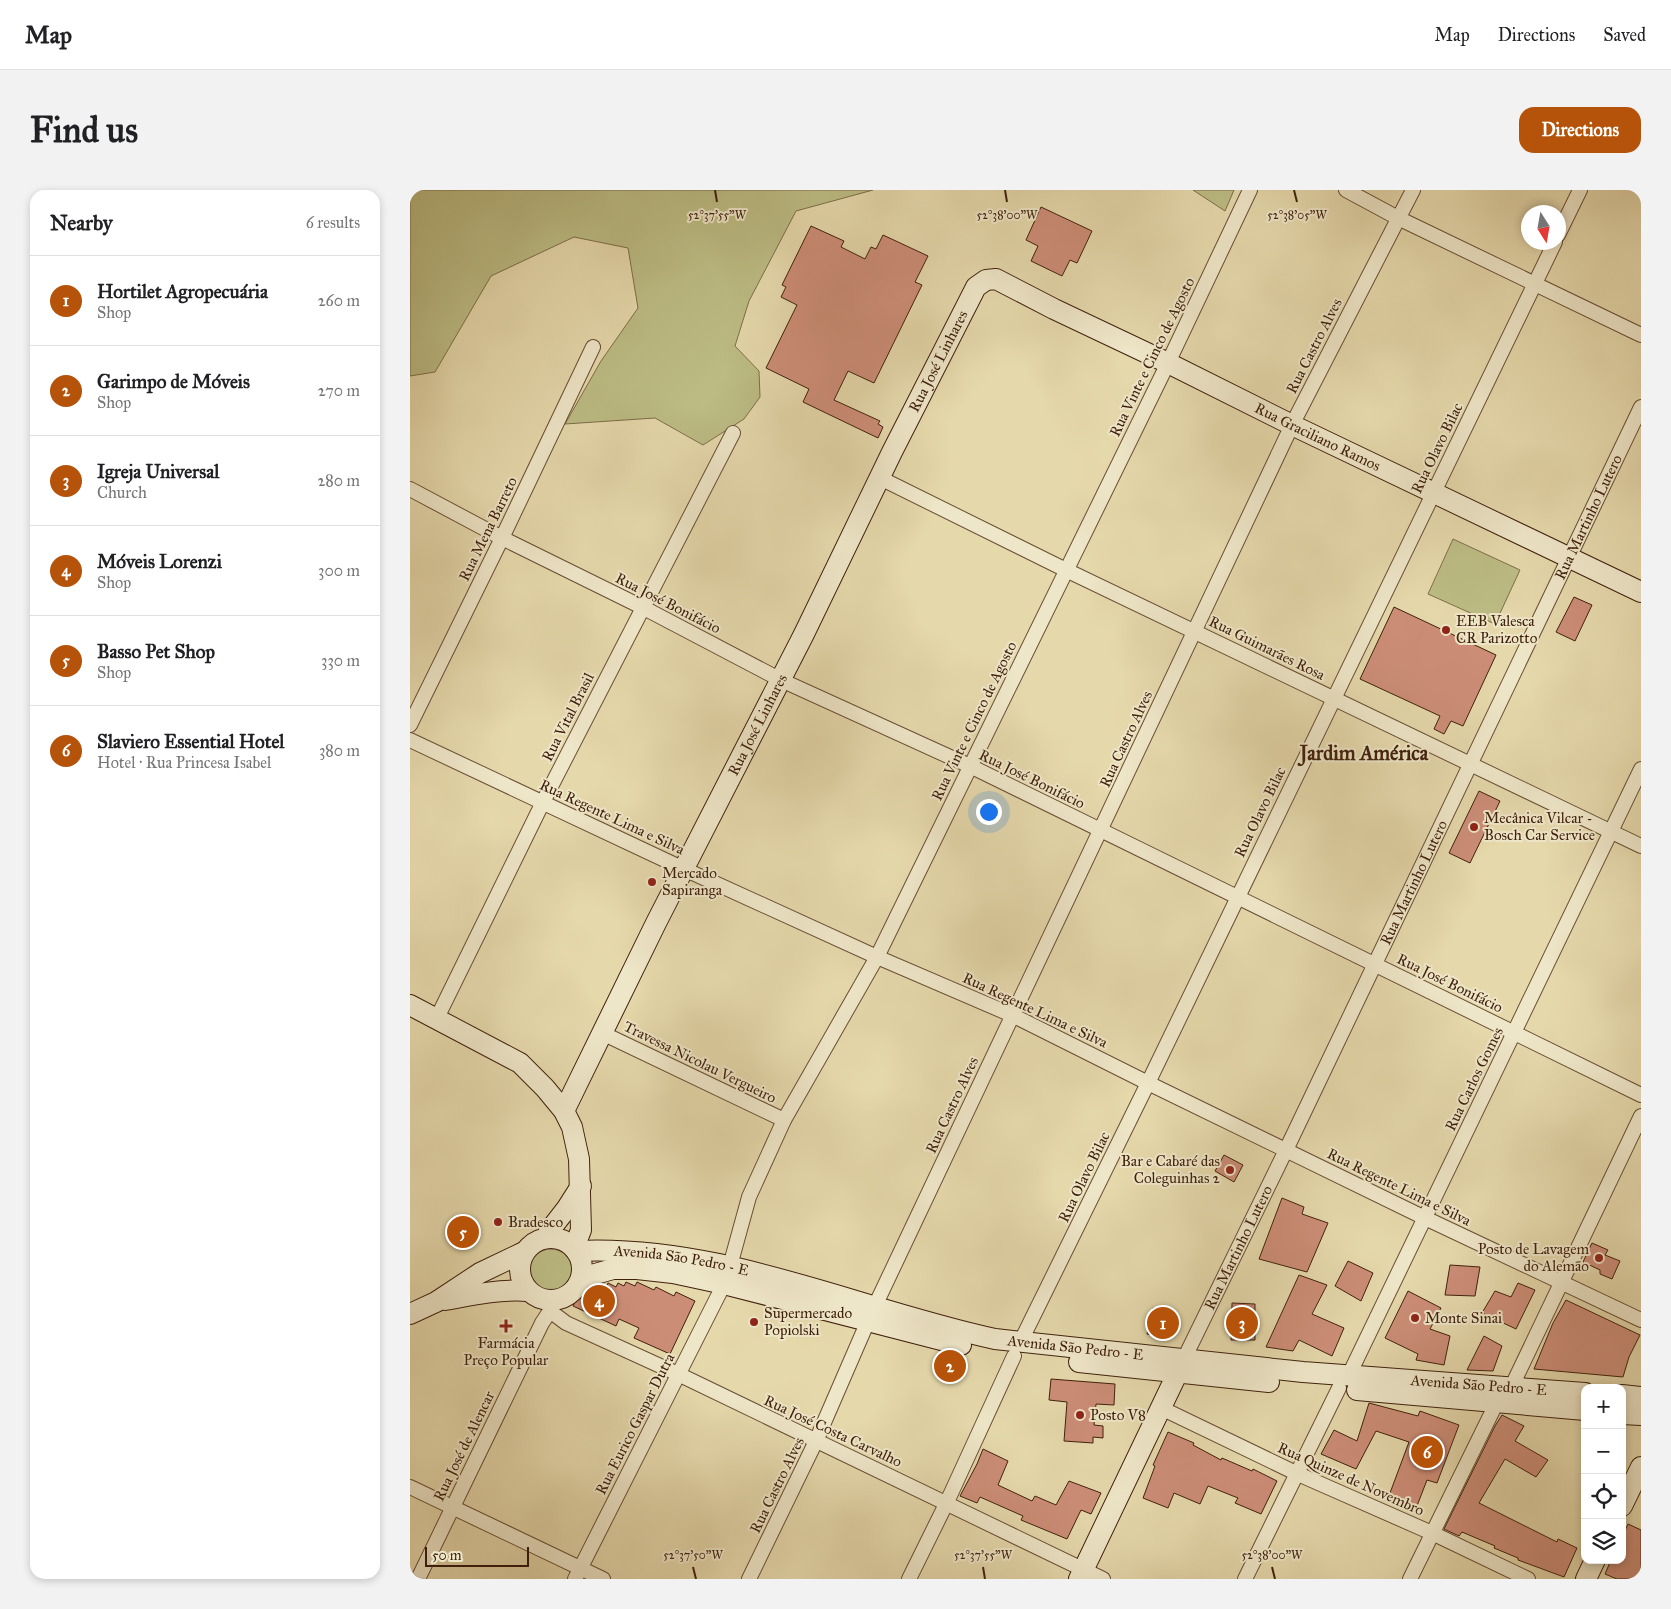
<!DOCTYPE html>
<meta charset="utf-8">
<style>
:root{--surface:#fff;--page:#f2f2f2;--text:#202124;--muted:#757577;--line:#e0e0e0;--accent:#b45309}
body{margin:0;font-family:"IM FELL Great Primer",serif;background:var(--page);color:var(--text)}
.controls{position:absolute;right:15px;bottom:15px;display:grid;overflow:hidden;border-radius:10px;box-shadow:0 2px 8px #0003}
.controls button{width:45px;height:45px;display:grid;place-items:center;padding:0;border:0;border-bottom:1px solid var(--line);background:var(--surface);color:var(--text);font:25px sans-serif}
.compass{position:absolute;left:1111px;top:15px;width:45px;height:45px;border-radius:50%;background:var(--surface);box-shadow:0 2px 8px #0003;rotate:169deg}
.scale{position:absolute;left:15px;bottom:12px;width:104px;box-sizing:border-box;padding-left:5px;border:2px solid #40200c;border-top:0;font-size:14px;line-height:18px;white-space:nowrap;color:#40200c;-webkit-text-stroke:4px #eee6c8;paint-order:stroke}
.you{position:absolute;left:578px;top:621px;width:18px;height:18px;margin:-12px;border:4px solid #fff;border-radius:50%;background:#1a73e8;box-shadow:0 0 0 8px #1a73e833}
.badge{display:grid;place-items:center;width:32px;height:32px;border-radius:50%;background:var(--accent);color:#fff;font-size:16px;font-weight:700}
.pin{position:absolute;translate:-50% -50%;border:2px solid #fff;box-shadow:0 1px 5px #0006}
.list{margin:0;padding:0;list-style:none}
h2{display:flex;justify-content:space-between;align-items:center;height:65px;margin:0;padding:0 20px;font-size:21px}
h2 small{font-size:16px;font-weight:400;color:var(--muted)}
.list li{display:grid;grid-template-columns:32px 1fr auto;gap:15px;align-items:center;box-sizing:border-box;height:90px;padding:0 20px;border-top:1px solid var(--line)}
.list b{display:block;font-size:19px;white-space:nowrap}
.list p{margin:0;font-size:16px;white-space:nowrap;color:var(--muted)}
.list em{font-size:16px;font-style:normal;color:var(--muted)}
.icon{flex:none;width:28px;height:28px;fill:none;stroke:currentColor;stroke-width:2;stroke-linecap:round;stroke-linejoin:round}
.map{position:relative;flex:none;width:1231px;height:1389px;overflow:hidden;border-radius:15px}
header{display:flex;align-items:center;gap:30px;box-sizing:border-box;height:70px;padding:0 25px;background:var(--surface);border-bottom:1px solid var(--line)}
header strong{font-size:24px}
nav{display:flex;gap:28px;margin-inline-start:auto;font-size:18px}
.intro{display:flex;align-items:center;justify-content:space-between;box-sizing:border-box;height:120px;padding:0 30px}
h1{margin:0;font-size:35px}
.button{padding:12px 22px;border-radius:15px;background:var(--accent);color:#fff;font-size:18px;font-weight:700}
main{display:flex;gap:30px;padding:0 30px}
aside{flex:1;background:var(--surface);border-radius:15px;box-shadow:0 2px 8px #0003}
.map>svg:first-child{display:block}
</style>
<header>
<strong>Map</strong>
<nav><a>Map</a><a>Directions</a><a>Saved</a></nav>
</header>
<div class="intro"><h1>Find us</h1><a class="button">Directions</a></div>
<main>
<aside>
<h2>Nearby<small>6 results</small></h2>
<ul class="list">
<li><span class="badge">1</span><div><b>Hortilet Agropecuária</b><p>Shop</p></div><em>260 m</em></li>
<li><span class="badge">2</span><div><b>Garimpo de Móveis</b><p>Shop</p></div><em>270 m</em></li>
<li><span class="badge">3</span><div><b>Igreja Universal</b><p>Church</p></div><em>280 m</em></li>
<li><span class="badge">4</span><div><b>Móveis Lorenzi</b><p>Shop</p></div><em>300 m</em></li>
<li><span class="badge">5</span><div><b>Basso Pet Shop</b><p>Shop</p></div><em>330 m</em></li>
<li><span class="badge">6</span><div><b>Slaviero Essential Hotel</b><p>Hotel · Rua Princesa Isabel</p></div><em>380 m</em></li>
</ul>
</aside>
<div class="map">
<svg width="1231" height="1389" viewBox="0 0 1231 1389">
<rect width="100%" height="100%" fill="#e5d8ab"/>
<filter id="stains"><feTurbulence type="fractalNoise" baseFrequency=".004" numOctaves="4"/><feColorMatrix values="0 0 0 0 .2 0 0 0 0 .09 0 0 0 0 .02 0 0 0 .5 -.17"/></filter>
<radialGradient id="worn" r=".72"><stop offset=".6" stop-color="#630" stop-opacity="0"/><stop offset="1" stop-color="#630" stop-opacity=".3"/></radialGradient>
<!-- green -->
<path fill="#bcbc84" stroke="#7e6e48" d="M0,0H463L386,21L339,111L325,156L349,181L350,207L334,229L293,255L245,228L155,234L191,171L228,118L218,58L164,47L81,86L25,182L0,186Z
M783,0H824L815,21Z
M1043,349L1110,380L1085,434L1018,404Z
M120 1080a21 21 0 1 1 42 0a21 21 0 1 1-42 0Z"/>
<!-- building -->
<path fill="#cc8d77" stroke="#40200c" d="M631,17L682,41L667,73L660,70L652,86L621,71L628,56L616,50Z
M401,36L434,51L431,57L455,69L461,57L466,59L473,45L518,66L505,92L512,95L464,193L438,181L424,210L470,231L468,234L473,237L468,248L393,212L399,199L356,178L387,115L371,107L376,97L372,95Z
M1164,407L1182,415L1165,451L1146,442Z
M984,417L1086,465L1053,536L1041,531L1034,544L1024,539L1030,526L950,489Z
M1069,601L1090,611L1060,673L1039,663Z
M814,965L833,975L824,992L805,981Z
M872,1008L894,1017L892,1024L918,1033L897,1082L849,1069Z
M1182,1053L1198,1060L1195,1065L1210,1071L1202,1089L1190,1084V1080L1173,1072Z
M938,1071L963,1083L951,1111L925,1096Z
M1040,1075L1070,1077L1065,1106L1035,1105Z
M889,1085L917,1095L902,1124L934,1138L922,1166L889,1150L883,1161L856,1157Z
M216,1092L225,1096L227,1092L244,1100L246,1097L264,1106L266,1102L285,1111L260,1164L224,1148L229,1138L209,1129L206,1136L163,1116L171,1100L182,1097L187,1100L190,1095L196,1097L198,1093L206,1097L208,1093L214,1096Z
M1108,1093L1125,1100L1106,1139L1072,1123L1085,1101L1101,1107Z
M998,1101L1031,1118L1020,1139L1040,1146L1034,1175L1006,1170L1008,1164L975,1148Z
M1156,1110L1230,1145L1219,1167L1213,1187L1124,1179L1143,1133Z
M822,1113L845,1114V1150H821Z
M743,1118L764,1123L758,1148L737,1144Z
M1074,1146L1092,1156L1083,1181L1057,1180Z
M641,1189L705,1194L704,1215L686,1214L684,1235L693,1236V1248L683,1247V1253L654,1251L657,1212L639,1210Z
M959,1213L1008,1226L1010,1221L1049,1235L1027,1293L1017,1290L1005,1321L977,1311L999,1252L966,1241L946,1279L911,1264L924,1240L947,1251Z
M1092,1225L1114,1236L1105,1251L1138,1270L1126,1287L1095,1269L1069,1313L1147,1352L1148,1349L1167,1358L1154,1387L1108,1370V1368L1084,1358L1085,1356L1052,1342L1049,1346L1034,1339L1085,1236Z
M758,1242L784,1253L783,1255L811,1270L812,1268L842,1281L843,1279L867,1291L851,1324L825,1313L828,1308L798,1296L790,1314L764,1303L758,1318L733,1308L745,1276L743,1275Z
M573,1259L598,1271L588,1295L622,1311L625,1306L646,1315L659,1291L691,1303L681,1324L671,1320L657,1349L611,1330L613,1326L570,1307L567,1313L550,1306L567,1274Z
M1218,1334L1231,1340V1379L1226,1389H1207L1195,1384L1201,1370H1212V1347Z"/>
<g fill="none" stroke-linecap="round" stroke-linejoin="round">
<!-- street casing -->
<g stroke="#694e34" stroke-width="16">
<g id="street">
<path d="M936,0L988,28L1231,145"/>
<path d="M1148,45L1170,0"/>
<path d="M470,288L656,380L1231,656"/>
<path d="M0,299L92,348L232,417L371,490L560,576L1231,905"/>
<path d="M0,535L92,348L183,157"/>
<path d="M0,550L274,679L467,767L602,825L738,893L1015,1028L1231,1130"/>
<path d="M27,828L133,612L323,243"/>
<path d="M192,843L374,930"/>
<path d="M320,1076L339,1007L374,930L467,767L758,173L840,0"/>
<path d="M465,1116L882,235L1003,0"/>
<path d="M140,1121L156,1133L268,1184L693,1389"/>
<path d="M610,1153L738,893L1145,52"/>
<path id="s1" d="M774,1169L876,960L1231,217"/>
<path d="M939,1185L1231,579"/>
<path d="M1101,1198L1231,926"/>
<path d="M751,1218L888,1284L1022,1343L1118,1389"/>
<path d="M0,1297L193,1389"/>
<path d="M8,1389L132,1133L140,1121"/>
<path d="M165,1389L314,1094"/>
<path d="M339,1389L406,1251L458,1131"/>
<path d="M499,1389L537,1312L604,1166"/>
<path d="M835,1389L929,1198"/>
<path d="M1000,1389L1087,1212"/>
</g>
</g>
<!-- secondary casing -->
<g stroke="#40200c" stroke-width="22">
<g id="secondary">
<path d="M0,815L110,873L135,898L154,921L162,937L169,969L171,1040L164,1058"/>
<path id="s2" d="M154,921L246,733L394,444L482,262L566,97L576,90L586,89L644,119L758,173L882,235L1231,402"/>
<circle cx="141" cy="1079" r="31"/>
<path d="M136,1048L140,1040L157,1018L171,996"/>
<path id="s3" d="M166,1061C312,1054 446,1119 585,1149L893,1182L1175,1203"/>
<path d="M171,1088L203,1079H227L263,1083L314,1094L551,1155"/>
<path d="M35,1110C62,1105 90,1099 117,1101"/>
<path d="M0,1124L26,1112L70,1083L114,1062"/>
<path d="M669,1172L859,1192"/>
<path d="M947,1200L1175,1220"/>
<path d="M1212,1205L1231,1207"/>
<path d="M1212,1224L1231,1225"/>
<path d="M1212,1316L1231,1277"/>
<path d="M669,1389L768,1182"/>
<path d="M1176,1389L1185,1370"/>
</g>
</g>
<!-- street -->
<use href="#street" stroke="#eee6c8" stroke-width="14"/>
<!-- secondary -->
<use href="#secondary" stroke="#eee6c8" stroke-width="20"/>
</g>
<!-- ticks -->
<path fill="none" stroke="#40200c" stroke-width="2" d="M305,0L307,12M595,0L597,12M884,0L887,12M283,1377L286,1389M573,1377L575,1389M862,1377L865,1389"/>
<!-- markers -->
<g fill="#8f2418" stroke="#eee6c8" stroke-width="2">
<circle cx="1036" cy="440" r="5"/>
<circle cx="1064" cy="637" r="5"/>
<circle cx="242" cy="692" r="5"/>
<circle cx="820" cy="980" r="5"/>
<circle cx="88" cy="1032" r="5"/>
<circle cx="1189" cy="1068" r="5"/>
<circle cx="1005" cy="1128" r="5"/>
<circle cx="344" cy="1132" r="5"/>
<path d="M93.5 1128.5h5v5h5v5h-5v5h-5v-5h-5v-5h5z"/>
<circle cx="670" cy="1225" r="5"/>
</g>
<g text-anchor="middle" stroke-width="4" stroke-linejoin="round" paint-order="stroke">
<!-- street labels -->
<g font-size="15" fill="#40200c" stroke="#eee6c8">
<text transform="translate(904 156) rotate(-63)" y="5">Rua Castro Alves</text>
<text transform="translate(742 167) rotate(-64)" y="5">Rua Vinte e Cinco de Agosto</text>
<text dy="5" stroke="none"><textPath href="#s2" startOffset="838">Rua José Linhares</textPath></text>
<text dy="5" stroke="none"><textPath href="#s2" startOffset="1302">Rua Graciliano Ramos</textPath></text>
<text transform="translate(1027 258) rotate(-64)" y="5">Rua Olavo Bilac</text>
<text dy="5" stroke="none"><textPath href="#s1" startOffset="934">Rua Martinho Lutero</textPath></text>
<text transform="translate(78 339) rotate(-64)" y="5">Rua Mena Barreto</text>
<text transform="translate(258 413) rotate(27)" y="5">Rua José Bonifácio</text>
<text transform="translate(857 458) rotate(26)" y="5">Rua Guimarães Rosa</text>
<text transform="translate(158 527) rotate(-63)" y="5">Rua Vital Brasil</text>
<text transform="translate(564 531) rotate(-64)" y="5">Rua Vinte e Cinco de Agosto</text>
<text dy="5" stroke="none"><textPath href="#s2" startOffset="432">Rua José Linhares</textPath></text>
<text transform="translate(716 549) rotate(-65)" y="5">Rua Castro Alves</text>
<text transform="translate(622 589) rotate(26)" y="5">Rua José Bonifácio</text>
<text transform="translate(850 622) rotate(-64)" y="5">Rua Olavo Bilac</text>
<text transform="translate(202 627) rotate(25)" y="5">Rua Regente Lima e Silva</text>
<text dy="5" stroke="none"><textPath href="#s1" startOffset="529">Rua Martinho Lutero</textPath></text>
<text transform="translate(1040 793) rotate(26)" y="5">Rua José Bonifácio</text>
<text transform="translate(625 820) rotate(25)" y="5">Rua Regente Lima e Silva</text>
<text transform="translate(290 872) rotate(26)" y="5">Travessa Nicolau Vergueiro</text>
<text transform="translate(1064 889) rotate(-64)" y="5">Rua Carlos Gomes</text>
<text transform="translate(542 915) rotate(-65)" y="5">Rua Castro Alves</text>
<text transform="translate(674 987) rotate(-64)" y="5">Rua Olavo Bilac</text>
<text transform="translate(989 997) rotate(26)" y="5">Rua Regente Lima e Silva</text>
<text dy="5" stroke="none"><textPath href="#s1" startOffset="124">Rua Martinho Lutero</textPath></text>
<text dy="5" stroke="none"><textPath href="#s3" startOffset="106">Avenida São Pedro - E</textPath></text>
<text dy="5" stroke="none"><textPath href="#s3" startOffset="511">Avenida São Pedro - E</textPath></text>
<text dy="5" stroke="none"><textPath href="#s3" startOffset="916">Avenida São Pedro - E</textPath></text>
<text transform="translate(225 1234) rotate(-63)" y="5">Rua Eurico Gaspar Dutra</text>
<text transform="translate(423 1241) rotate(25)" y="5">Rua José Costa Carvalho</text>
<text transform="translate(54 1256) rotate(-64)" y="5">Rua José de Alencar</text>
<text transform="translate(941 1289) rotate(24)" y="5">Rua Quinze de Novembro</text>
<text transform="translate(367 1295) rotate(-64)" y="5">Rua Castro Alves</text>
</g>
<!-- poi labels -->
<g font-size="15" fill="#40200c" stroke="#eee6c8" text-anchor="start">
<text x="1046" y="436">EEB Valesca<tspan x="1046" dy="17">CR Parizotto</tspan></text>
<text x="1074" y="633">Mecânica Vilcar -<tspan x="1074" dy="17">Bosch Car Service</tspan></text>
<text x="252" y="688">Mercado<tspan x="252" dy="17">Sapiranga</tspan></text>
<text x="810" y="976" text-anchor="end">Bar e Cabaré das<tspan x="810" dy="17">Coleguinhas 2</tspan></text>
<text x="98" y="1037">Bradesco</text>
<text x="1179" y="1064" text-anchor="end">Posto de Lavagem<tspan x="1179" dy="17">do Alemão</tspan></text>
<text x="354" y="1128">Supermercado<tspan x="354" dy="17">Popiolski</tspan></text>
<text x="1015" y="1133">Monte Sinai</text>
<text x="96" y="1158" text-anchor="middle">Farmácia<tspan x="96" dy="17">Preço Popular</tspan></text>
<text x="680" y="1230">Posto V8</text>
</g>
<!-- district labels -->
<g font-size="20" font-weight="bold" fill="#40200c" stroke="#eee6c8">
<text x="954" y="570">Jardim América</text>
</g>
</g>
<g font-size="12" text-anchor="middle" fill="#40200c" stroke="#eee6c8" stroke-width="4" stroke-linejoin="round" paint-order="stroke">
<text x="307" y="29">52°37'55"W</text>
<text x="597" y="29">52°38'00"W</text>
<text x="887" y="29">52°38'05"W</text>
<text x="283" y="1369">52°37'50"W</text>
<text x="573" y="1369">52°37'55"W</text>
<text x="862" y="1369">52°38'00"W</text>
</g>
<rect width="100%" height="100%" filter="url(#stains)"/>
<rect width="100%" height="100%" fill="url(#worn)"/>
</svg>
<div class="controls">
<button>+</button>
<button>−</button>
<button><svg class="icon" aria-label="locate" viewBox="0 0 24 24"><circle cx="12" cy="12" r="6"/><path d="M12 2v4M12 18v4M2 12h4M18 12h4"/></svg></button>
<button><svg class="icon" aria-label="layers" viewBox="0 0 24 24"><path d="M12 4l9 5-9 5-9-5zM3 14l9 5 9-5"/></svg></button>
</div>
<svg class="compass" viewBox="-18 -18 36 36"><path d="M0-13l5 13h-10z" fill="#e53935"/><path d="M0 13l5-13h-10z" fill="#757577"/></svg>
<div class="scale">50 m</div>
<div class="you"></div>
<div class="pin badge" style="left:753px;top:1133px">1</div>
<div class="pin badge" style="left:540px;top:1176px">2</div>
<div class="pin badge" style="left:832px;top:1133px">3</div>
<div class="pin badge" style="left:189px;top:1111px">4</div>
<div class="pin badge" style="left:53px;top:1042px">5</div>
<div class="pin badge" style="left:1017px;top:1262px">6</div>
</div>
</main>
